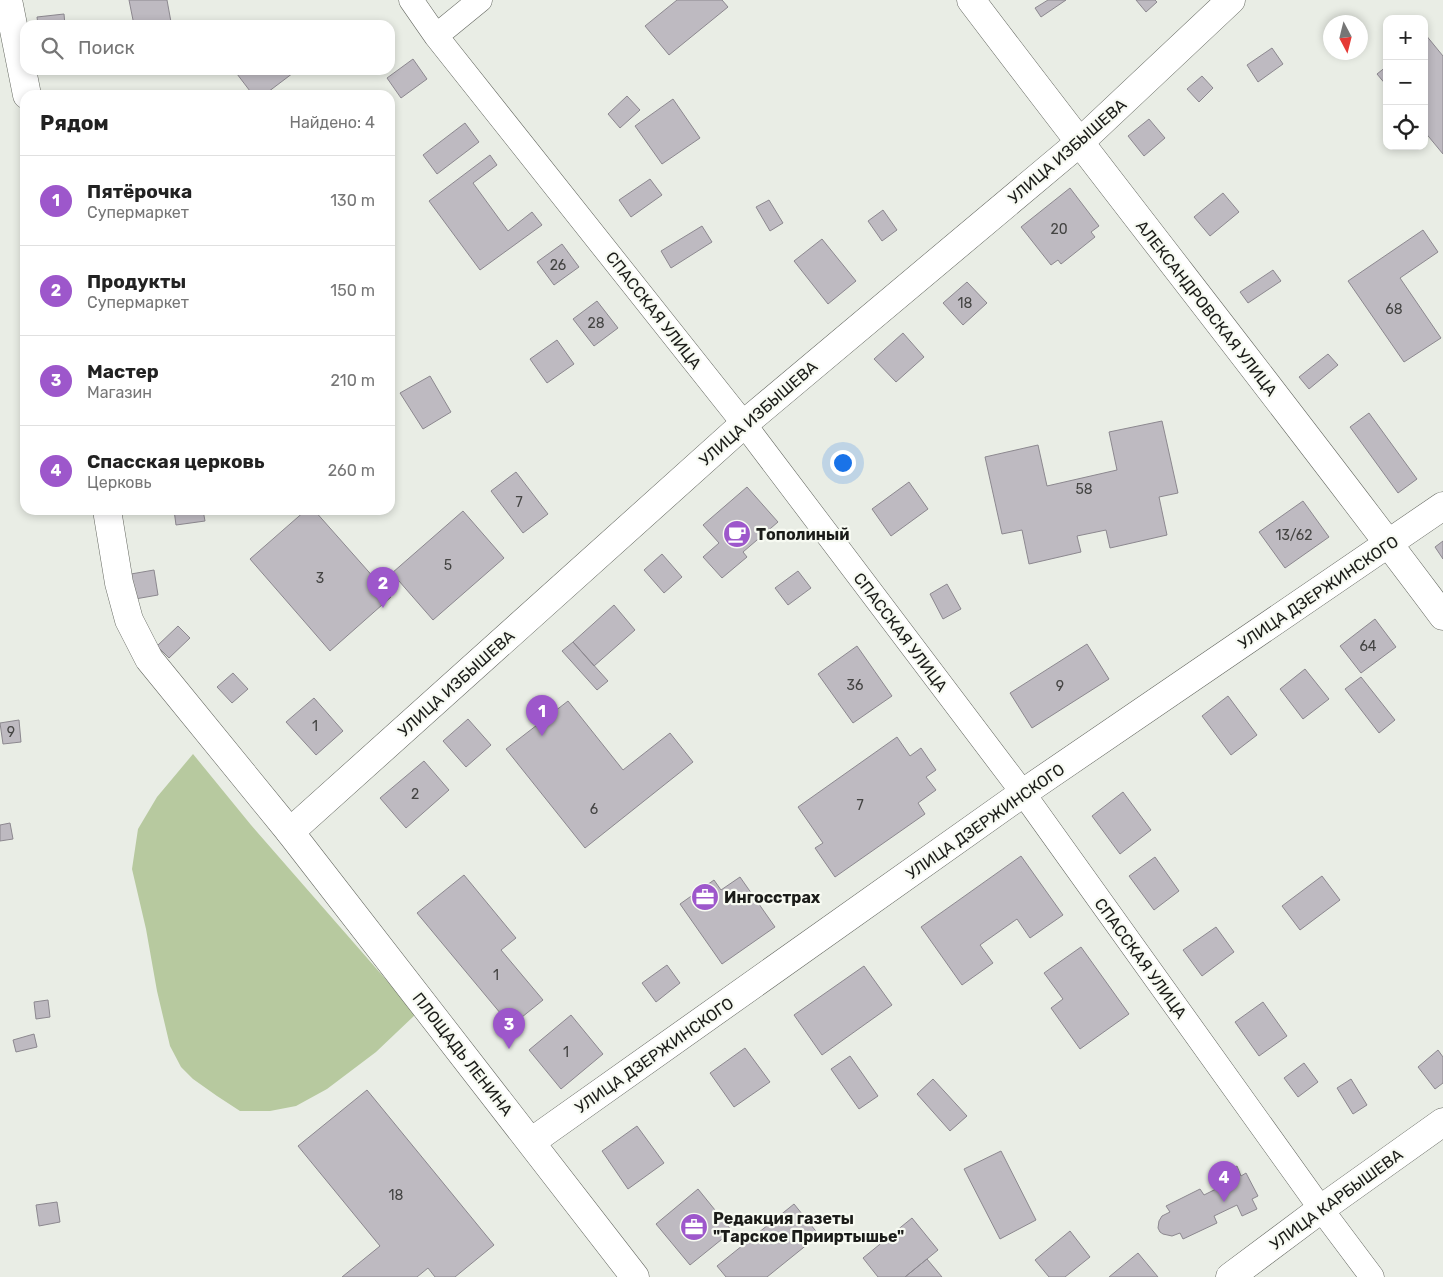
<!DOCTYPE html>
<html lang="ru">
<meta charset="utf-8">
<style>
:root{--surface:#fff;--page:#f2f2f2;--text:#222;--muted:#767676;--line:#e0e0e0;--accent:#9d57cb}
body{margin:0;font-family:Rubik,sans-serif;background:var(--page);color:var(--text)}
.controls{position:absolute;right:15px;top:15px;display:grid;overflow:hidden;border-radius:10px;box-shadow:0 2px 8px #0003}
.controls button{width:45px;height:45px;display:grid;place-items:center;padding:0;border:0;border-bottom:1px solid var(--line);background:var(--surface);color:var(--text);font:25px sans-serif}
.compass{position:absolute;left:1323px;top:15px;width:45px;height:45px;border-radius:50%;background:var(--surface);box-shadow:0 2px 8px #0003;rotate:173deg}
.you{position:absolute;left:842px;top:462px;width:18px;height:18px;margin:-12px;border:4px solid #fff;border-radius:50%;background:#1a73e8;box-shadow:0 0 0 8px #1a73e833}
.badge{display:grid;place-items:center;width:32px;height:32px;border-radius:50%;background:var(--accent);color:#fff;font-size:16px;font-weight:700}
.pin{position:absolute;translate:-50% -41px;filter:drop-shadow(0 1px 2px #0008)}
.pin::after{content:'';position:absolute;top:26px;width:18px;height:15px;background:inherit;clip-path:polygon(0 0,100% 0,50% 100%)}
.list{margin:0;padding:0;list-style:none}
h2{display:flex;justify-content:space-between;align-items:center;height:65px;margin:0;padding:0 20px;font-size:21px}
h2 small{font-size:16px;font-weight:400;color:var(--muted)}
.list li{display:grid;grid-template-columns:32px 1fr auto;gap:15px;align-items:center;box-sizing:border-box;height:90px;padding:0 20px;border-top:1px solid var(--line)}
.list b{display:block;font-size:19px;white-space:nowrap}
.list p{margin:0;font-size:16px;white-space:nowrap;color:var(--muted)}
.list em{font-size:16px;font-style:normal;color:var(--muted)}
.icon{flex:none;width:28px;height:28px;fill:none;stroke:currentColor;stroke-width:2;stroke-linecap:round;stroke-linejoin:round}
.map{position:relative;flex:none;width:1443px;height:1277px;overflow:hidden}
.search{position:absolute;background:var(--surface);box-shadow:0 2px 8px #0003;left:20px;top:20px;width:375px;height:55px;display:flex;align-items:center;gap:12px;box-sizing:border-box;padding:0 18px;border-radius:15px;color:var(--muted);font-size:19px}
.panel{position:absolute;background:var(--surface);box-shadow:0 2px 8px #0003;left:20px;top:90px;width:375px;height:425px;border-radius:15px}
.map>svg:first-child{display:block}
</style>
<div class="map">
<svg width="1443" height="1277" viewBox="0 0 1443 1277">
<rect width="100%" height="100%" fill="#e9ede5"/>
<!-- green -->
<path fill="#b7c99f" d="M193,754L251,825L416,1014L376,1052L327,1089L296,1106L270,1111H240L217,1096L193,1079L181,1067L170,1046L157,991L146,929L132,869L138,829L157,797Z"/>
<!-- building -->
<path fill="#bebac1" stroke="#8c888f" d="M129,0H167L171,22L151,25H134Z
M677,0H722L728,7L669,55L645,26Z
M1048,0H1066L1041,17L1035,8Z
M1136,0H1155L1157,2L1146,12Z
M64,14L65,25H38L37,17Z
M1425,34L1443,56V154L1424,131Z
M1272,48L1283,64L1258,82L1247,65Z
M413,59L427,79L401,98L387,78Z
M1387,66V86L1377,74Z
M234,70H297L264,95H253Z
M1202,76L1213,88L1199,102L1187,89Z
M627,96L640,110L620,128L608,114Z
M673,99L700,138L662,164L635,126Z
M1149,119L1165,138L1144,156L1128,136Z
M465,123L479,142L437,174L423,155Z
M490,155L497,165L473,183L508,231L532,212L542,225L480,270L429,201Z
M650,179L662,195L631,217L619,200Z
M1070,188L1099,226L1091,232L1095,237L1061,264L1058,260L1051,265L1021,227Z
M1223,193L1239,212L1210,236L1194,217Z
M769,200L783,223L770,231L756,207Z
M883,210L897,230L882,241L868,221Z
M702,226L712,242L671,268L661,251Z
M1423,230L1438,252L1400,278L1441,338L1404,362L1348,281Z
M822,239L856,281L828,304L794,261Z
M562,244L579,267L554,285L537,262Z
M1273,270L1281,281L1248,303L1240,292Z
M967,282L987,303L963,325L943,303Z
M597,301L618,328L594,346L573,319Z
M903,333L924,357L896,382L874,359Z
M557,340L574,364L547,383L530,359Z
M1328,354L1338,365L1309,389L1299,377Z
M430,376L451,412L423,429L400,393Z
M1369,413L1417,479L1398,493L1350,427Z
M1162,421L1178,493L1159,497L1167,535L1110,548L1106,530L1077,536L1081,552L1029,564L1022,530L1002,534L985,457L1038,445L1047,486L1117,470L1109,432Z
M516,472L548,514L523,533L491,491Z
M909,482L928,509L891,536L872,509Z
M747,487L778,522L743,552L747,557L722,578L703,557L719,543L703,525Z
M1303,501L1329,537L1285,568L1259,532Z
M174,510H203L205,521L176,525Z
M306,510H314L391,597L330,651L250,559Z
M463,511L504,558L433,620L392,573Z
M1443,541V559L1435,547Z
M662,554L682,577L664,593L644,570Z
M154,570L158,595L135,599L131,574Z
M798,571L811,588L788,605L775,588Z
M947,584L961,609L943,619L930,594Z
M614,605L635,630L594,666L573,642Z
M1375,619L1396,647L1361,673L1340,646Z
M178,626L190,638L169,658L157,646Z
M573,642L608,681L597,690L562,651Z
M1087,644L1109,679L1032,728L1010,693Z
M857,646L892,696L853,723L818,674Z
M1305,669L1329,699L1303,719L1280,689Z
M233,673L248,689L232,703L217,687Z
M1361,677L1395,720L1379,733L1345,689Z
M1228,696L1257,735L1231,755L1202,716Z
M314,698L343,731L316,755L286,722Z
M568,701L623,770L670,733L693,762L585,848L506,749Z
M468,719L491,745L466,767L443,741Z
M19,720L21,742L3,744L0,723Z
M897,737L910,756L921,748L936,770L926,777L936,790L918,803L925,814L835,877L815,848L823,843L798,807Z
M424,761L449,790L406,828L380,798Z
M1123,792L1151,830L1120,854L1092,816Z
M10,823L13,839L0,841V825Z
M1021,856L1063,915L1030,938L1017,919L980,945L993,963L962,985L921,927Z
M1155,857L1179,891L1154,910L1129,876Z
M464,875L516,938L501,950L543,1000L511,1026L417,913Z
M1322,876L1340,900L1300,930L1282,906Z
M740,877L775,927L722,964L680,904L714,880L721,890Z
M1216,927L1234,952L1202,976L1183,950Z
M1081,947L1129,1014L1080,1049L1051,1008L1063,999L1044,973Z
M667,965L680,983L656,1002L642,983Z
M864,966L892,1005L822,1055L794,1015Z
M48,1000L50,1017L36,1019L34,1002Z
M1263,1002L1287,1036L1259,1056L1235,1022Z
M571,1015L603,1054L561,1089L529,1050Z
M34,1034L37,1047L16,1052L13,1040Z
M745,1048L770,1082L734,1107L710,1073Z
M1438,1050L1443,1057V1083L1435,1089L1418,1067Z
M850,1056L878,1096L859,1109L831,1069Z
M1304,1063L1318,1082L1298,1097L1284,1078Z
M933,1079L967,1116L950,1131L917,1094Z
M1351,1079L1367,1105L1353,1114L1337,1088Z
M367,1090L494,1245L455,1277H435L428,1268L417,1277H342L380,1246L298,1146Z
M637,1126L664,1163L628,1189L602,1151Z
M1001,1151L1036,1220L1000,1239L964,1169Z
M1237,1166L1241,1176L1246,1173L1258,1196L1252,1199L1257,1209L1242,1216L1237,1205L1214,1216L1217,1223L1183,1239L1180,1233L1172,1236L1163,1234L1160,1232L1158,1228L1159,1221L1162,1216L1170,1212L1166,1206L1200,1189L1204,1195L1226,1184L1222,1174Z
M698,1189L732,1231L690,1265L656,1224Z
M57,1202L60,1222L39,1226L36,1205Z
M794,1204L819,1235L767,1277H726L717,1266Z
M912,1218L938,1250L905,1277H878L863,1258Z
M1070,1231L1090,1257L1065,1277H1049L1035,1260Z
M1138,1253L1158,1277H1109Z
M927,1259L942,1277H905Z"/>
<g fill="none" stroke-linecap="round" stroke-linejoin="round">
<!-- minor casing -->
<g stroke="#63665f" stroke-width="25">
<path id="minor" d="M411,0L436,36L744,424L1023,793L1321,1209L1372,1277
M436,36L480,0"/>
</g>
<!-- tertiary casing -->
<g stroke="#63665f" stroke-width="29">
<path id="tertiary" d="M8,0L27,95
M971,0C1127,206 1288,409 1443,616
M107,510L119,583L129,620L149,659L290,832L635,1277
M531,1142L1023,793L1443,506
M1230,1277L1321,1209L1443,1122"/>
</g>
<!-- secondary casing -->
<g stroke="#63665f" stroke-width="29">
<path id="secondary" d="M290,832L744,424L1079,143L1231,0"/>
</g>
<!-- minor -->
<use href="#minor" stroke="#fff" stroke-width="24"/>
<!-- tertiary -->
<use href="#tertiary" stroke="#fff" stroke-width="28"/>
<!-- secondary -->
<use href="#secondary" stroke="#fff" stroke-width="28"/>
</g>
<!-- icons -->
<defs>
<g id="cafe-disc" transform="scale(1.4375)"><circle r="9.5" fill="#9d57cb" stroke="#f7faf2"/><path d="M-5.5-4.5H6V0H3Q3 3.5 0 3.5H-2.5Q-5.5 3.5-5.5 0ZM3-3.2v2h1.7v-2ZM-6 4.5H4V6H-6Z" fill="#fff"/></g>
<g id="office-disc" transform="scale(1.4375)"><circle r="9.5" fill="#9d57cb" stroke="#f7faf2"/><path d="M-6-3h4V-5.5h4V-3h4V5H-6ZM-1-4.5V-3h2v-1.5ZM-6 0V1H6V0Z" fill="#fff"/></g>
</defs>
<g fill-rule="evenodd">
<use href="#cafe-disc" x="737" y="534"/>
<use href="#office-disc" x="705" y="897"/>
<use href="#office-disc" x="694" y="1227"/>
</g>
<g text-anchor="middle" stroke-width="4.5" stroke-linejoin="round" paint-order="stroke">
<!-- number labels -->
<g font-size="14" fill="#444443">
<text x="1059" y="234">20</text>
<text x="558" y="270">26</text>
<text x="965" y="308">18</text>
<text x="1394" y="314">68</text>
<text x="596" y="328">28</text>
<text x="1084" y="494">58</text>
<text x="519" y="507">7</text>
<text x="1294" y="540">13/62</text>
<text x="448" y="570">5</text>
<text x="320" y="583">3</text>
<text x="1368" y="651">64</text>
<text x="855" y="690">36</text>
<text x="1060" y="691">9</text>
<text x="315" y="731">1</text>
<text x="11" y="737">9</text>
<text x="415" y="799">2</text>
<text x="860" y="810">7</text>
<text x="594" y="814">6</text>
<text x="496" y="980">1</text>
<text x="566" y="1057">1</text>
<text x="396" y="1200">18</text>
</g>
<!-- street labels -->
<g font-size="16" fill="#1b1c19" stroke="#f7faf2">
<text transform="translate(1067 151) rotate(-41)" y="6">УЛИЦА ИЗБЫШЕВА</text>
<text transform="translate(1207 308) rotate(52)" y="6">АЛЕКСАНДРОВСКАЯ УЛИЦА</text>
<text transform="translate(654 310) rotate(52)" y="6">СПАССКАЯ УЛИЦА</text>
<text transform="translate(758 413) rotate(-41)" y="6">УЛИЦА ИЗБЫШЕВА</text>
<text transform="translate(1318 592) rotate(-34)" y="6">УЛИЦА ДЗЕРЖИНСКОГО</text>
<text transform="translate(901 632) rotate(53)" y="6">СПАССКАЯ УЛИЦА</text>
<text transform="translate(456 683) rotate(-42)" y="6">УЛИЦА ИЗБЫШЕВА</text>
<text transform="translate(985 821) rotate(-35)" y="6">УЛИЦА ДЗЕРЖИНСКОГО</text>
<text transform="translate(1141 958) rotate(54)" y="6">СПАССКАЯ УЛИЦА</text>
<text transform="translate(463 1054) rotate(52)" y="6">ПЛОЩАДЬ ЛЕНИНА</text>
<text transform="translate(654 1055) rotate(-35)" y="6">УЛИЦА ДЗЕРЖИНСКОГО</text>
<text transform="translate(1336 1199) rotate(-36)" y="6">УЛИЦА КАРБЫШЕВА</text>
</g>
<!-- poi labels -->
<g font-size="16" font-weight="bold" fill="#1b1c19" stroke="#f7faf2" text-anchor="start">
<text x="756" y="540">Тополиный</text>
<text x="724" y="903">Ингосстрах</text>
<text x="713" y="1224">Редакция газеты<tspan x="713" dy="18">"Тарское Прииртышье"</tspan></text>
</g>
</g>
</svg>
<div class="controls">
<button>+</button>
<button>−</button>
<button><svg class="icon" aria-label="locate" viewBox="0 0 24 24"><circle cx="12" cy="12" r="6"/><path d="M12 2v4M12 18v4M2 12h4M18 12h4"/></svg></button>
</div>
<svg class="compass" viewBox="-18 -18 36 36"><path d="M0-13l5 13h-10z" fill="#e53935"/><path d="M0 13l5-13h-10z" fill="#767676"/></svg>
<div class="you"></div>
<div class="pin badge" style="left:542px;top:736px">1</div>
<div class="pin badge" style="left:383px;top:608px">2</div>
<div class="pin badge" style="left:509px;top:1049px">3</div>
<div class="pin badge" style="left:1224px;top:1202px">4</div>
<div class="search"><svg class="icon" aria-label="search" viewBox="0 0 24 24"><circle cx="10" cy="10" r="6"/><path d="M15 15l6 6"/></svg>Поиск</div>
<section class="panel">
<h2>Рядом<small>Найдено: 4</small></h2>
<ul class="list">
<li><span class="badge">1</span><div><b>Пятёрочка</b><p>Супермаркет</p></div><em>130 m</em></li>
<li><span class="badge">2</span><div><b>Продукты</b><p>Супермаркет</p></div><em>150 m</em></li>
<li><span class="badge">3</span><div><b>Мастер</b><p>Магазин</p></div><em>210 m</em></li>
<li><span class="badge">4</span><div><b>Спасская церковь</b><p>Церковь</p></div><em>260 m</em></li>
</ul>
</section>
</div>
